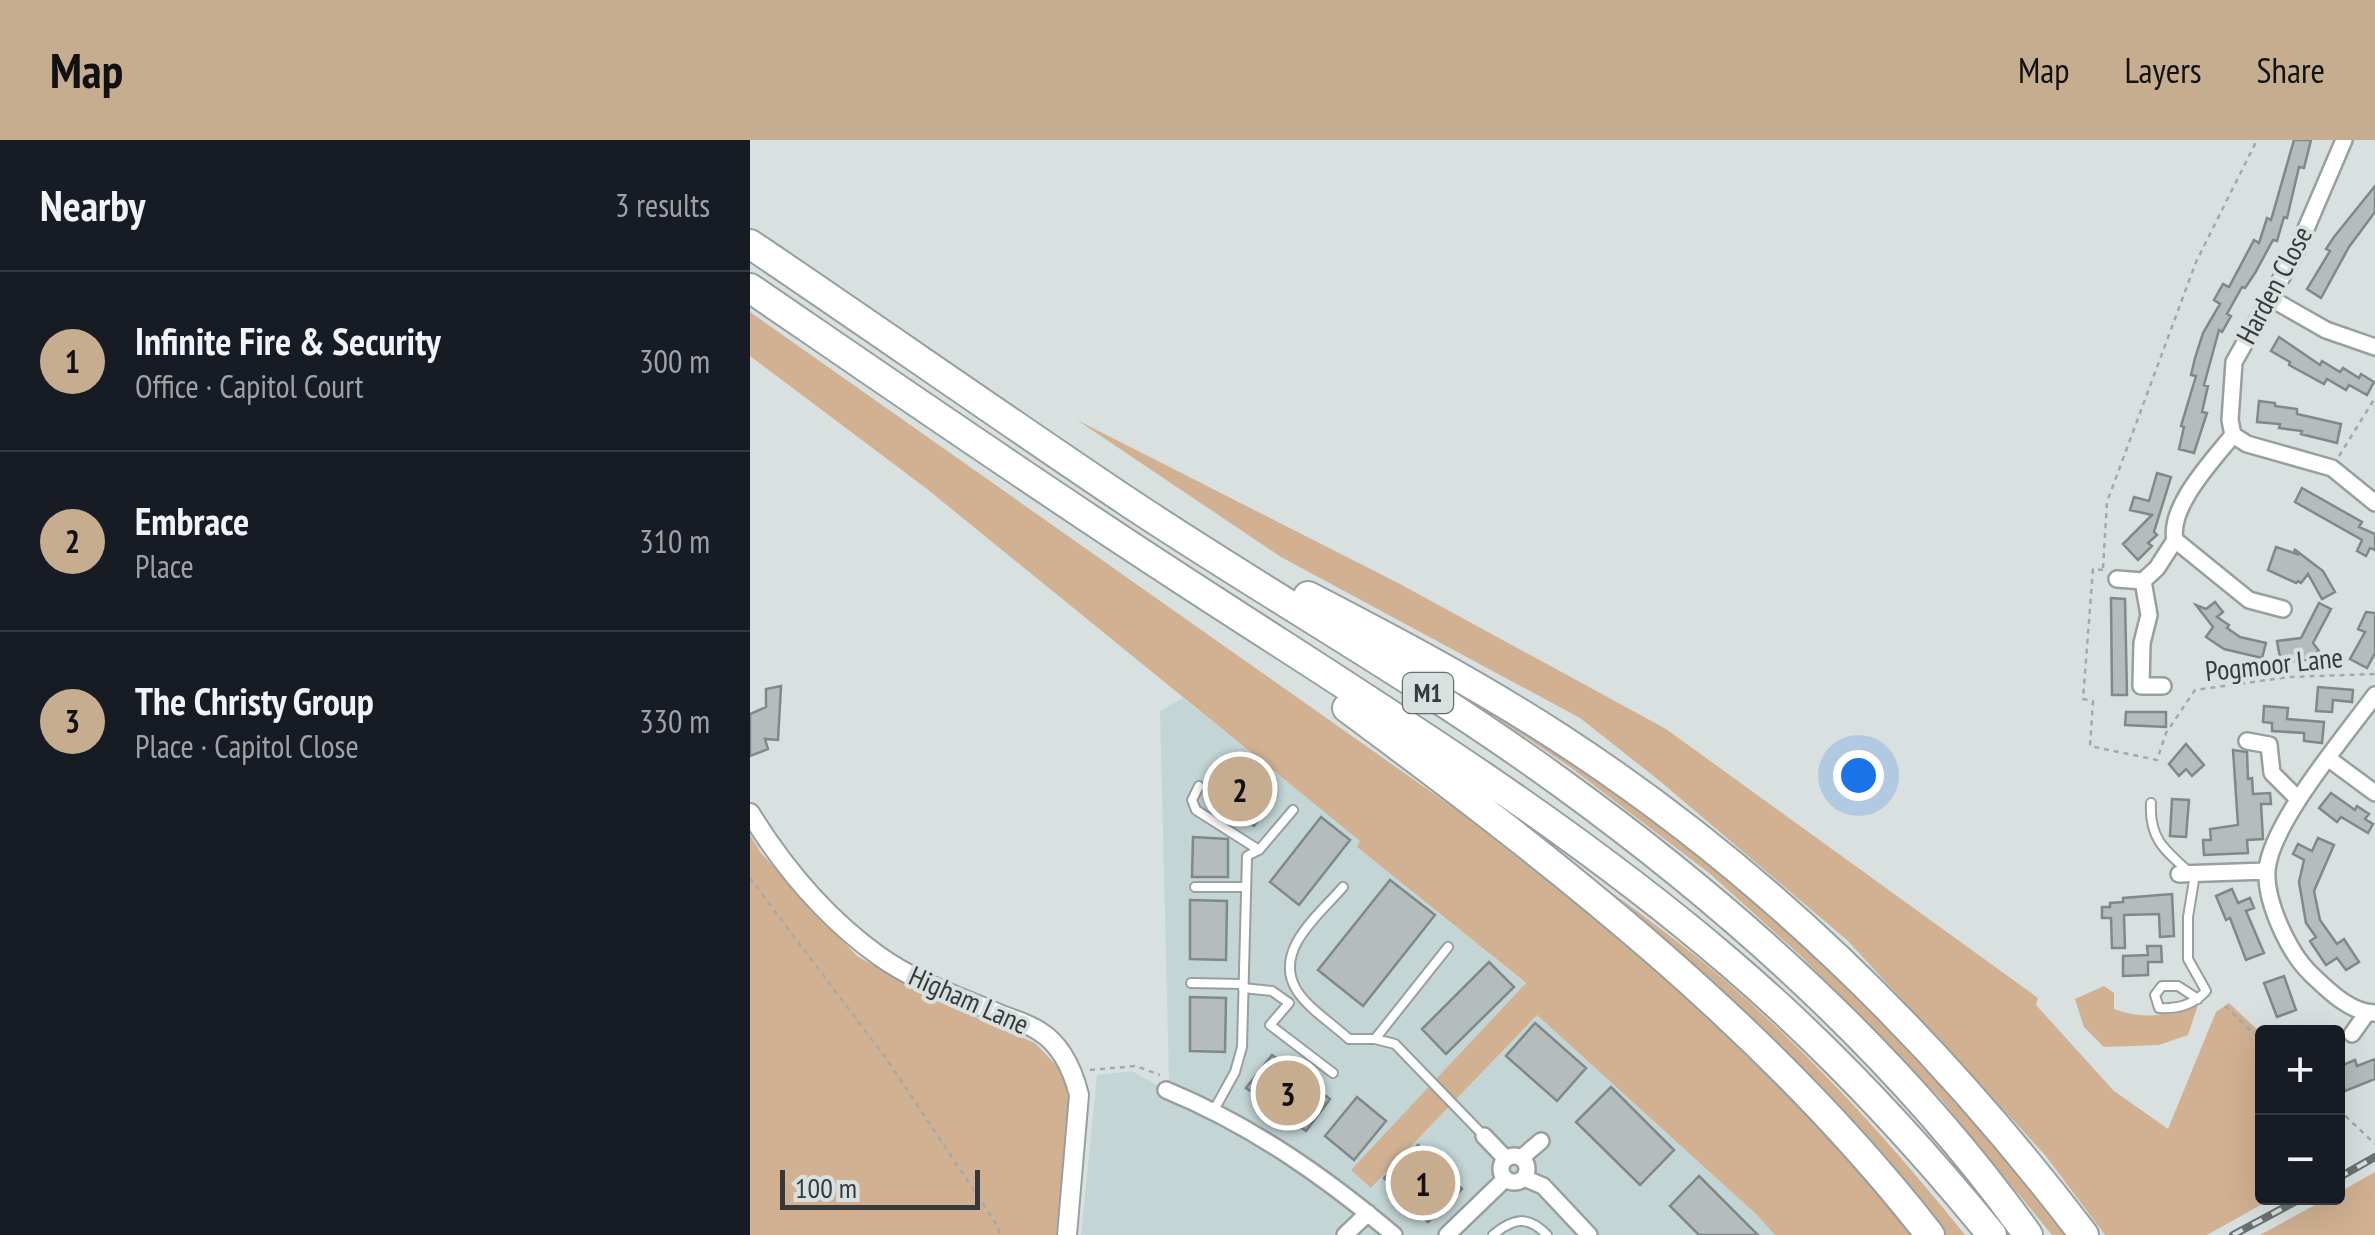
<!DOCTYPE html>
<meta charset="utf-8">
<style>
:root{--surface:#171b24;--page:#20242c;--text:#f1f3f6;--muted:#9ea1a6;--line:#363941;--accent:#c6ad8f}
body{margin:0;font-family:"PT Sans Narrow",sans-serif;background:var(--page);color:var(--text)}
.controls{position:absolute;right:30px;bottom:30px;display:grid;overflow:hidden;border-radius:10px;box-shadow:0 10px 40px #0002}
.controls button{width:90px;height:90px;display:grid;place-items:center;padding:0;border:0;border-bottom:2px solid var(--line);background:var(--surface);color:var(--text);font:50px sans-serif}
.scale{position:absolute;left:30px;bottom:25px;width:200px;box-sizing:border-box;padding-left:10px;border:5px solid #373a3a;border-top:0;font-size:28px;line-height:35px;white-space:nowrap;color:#373a3a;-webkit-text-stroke:8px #d8e0e0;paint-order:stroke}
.you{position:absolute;left:1108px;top:635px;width:35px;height:35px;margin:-25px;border:8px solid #fff;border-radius:50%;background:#1a73e8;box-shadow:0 0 0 15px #1a73e833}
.badge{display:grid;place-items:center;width:65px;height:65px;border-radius:50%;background:var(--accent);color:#111;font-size:32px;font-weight:700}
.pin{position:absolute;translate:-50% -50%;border:5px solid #fff;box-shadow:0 2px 10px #0006}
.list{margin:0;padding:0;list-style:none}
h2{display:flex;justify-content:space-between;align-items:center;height:130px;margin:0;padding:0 40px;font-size:42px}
h2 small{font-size:32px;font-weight:400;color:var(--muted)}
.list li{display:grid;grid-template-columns:65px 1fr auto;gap:30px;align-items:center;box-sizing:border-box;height:180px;padding:0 40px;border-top:2px solid var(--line)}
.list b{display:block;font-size:38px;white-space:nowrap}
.list p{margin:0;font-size:32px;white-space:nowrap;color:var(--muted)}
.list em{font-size:32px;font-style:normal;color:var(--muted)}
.map{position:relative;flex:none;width:1625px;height:1095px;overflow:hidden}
header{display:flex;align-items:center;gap:60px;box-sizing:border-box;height:140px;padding:0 50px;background:var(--accent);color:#111}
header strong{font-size:48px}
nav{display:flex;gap:55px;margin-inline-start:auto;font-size:35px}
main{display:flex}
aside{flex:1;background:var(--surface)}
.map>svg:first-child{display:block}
</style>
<header>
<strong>Map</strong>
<nav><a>Map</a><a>Layers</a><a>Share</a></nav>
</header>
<main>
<aside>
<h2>Nearby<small>3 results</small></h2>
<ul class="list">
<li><span class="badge">1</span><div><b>Infinite Fire &amp; Security</b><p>Office · Capitol Court</p></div><em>300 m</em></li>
<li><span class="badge">2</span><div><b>Embrace</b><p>Place</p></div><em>310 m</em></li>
<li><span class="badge">3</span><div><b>The Christy Group</b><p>Place · Capitol Close</p></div><em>330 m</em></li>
</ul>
</aside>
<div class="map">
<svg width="1625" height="1095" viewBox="0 0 1625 1095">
<rect width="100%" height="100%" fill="#d8e0e0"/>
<!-- built -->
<path fill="#c4d5d6" d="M433,558L611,701L607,707L776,844L602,1030L622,1048L787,875L1007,1075L1025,1095H331L347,935L382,931L415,950L419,939L410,571Z"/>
<!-- green -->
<path fill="#d1b192" d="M0,172L714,675L905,826L1058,976L1164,1095H1025L1007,1075L787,875L621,1048L601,1030L776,843L607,707L610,701L177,349L0,216Z
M327,280L650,444L916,589L1288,858L1286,865L1364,951L1418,989L1466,872L1479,863L1512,894V1058H1523L1457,1095H1355L1295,1015L1098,801L911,642L830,578L531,417Z
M699,540L926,691L1119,859L1323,1095H1302L1190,958L1051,816L959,733L820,627L698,545Z
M761,680C818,722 877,762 933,806C1038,889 1132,991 1215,1095H1186Z
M0,695L11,713L107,816L175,855L285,903L314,933L319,962L306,1095H0Z
M1354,846L1364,853V869C1397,881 1417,875 1449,862L1438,895L1409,905L1354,907L1334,887L1325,859Z
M1625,1032V1095H1510L1578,1058H1588V1053Z"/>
<!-- building -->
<path fill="#b4bcbc" stroke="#818888" stroke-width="2.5" d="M1544,0H1561L1554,28L1549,27L1537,78L1534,77L1527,101L1523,100L1505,133L1495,148L1492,147L1477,174L1481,176L1472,192L1469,190L1454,245L1458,246L1452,272L1457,273L1444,313L1429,309L1434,287L1431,286L1446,236L1441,235L1445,218L1453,193L1470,164L1464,160L1473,144L1479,147L1504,100L1509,103L1517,78L1521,80Z
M1625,46V72L1599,107L1571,158L1557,149L1580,111L1576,109L1584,97Z
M1529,197L1570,225L1572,221L1590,232L1593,228L1609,238L1611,234L1624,242L1617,255L1599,245L1596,250L1577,239L1574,244L1539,225L1540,222L1521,211Z
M1509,261L1525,263V266L1547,269V274L1591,284L1587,303L1551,294L1552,291L1529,288L1530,284L1507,282Z
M1407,333L1421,337L1404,392L1407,395L1398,403L1402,406L1388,420L1373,404L1402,375L1380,370L1384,357L1399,361Z
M1552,348L1612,382L1609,387L1625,394V410L1620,408L1616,416L1607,411L1612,400L1545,362Z
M1526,407L1547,414L1544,409L1565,425L1573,431L1585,452L1572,459L1558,434L1551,443L1548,441L1546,443L1518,430Z
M1361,458L1375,459L1377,555H1362Z
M1465,462L1473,472L1467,477L1479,485L1477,488L1490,497L1516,503L1512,518L1474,509L1456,497L1463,487L1446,465L1456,469Z
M1569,463L1581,469L1563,503L1569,511L1556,520L1531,523L1527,501L1551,498Z
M1616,472L1625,473V513L1617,528L1600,519L1615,492L1608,489Z
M31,546L28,600L15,599L18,609L0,616V574L16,567V549Z
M1568,547L1603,550L1602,562L1583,560L1582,572L1566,571Z
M1514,566L1538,568L1537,579L1574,582L1572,603L1554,601V593L1522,591V583L1513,582Z
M1376,572H1416V587L1375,585Z
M1436,604L1454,625L1442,636L1436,629L1429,636L1419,624Z
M1483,610L1497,612L1498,639L1502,638L1503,654L1520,653L1521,664H1511L1513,699L1497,700L1498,713L1454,715L1453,700H1461L1460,689L1488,685Z
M478,615L526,655L504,686L456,646Z
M1581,653L1605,670L1607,666L1619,674L1615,679L1623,684L1618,693L1591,677L1587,682L1569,668Z
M1422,659L1439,660L1436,697L1420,696Z
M571,677L600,700L549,765L520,742Z
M443,697L478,699V737H442Z
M1568,698L1584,705L1564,751L1570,780L1587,804L1594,799L1609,822L1596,830L1587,818L1576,825L1560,801L1566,797L1556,783L1549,742L1554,720L1543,714L1548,704L1562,711Z
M640,740L685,775L613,866L568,830Z
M1482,749L1488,763L1500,758L1504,768L1496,771L1514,813L1496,820L1480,778L1476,780L1466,756Z
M1422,754L1424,796L1410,797L1409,774L1374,775L1375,808H1362L1361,778H1352V767H1360V763L1373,762V758Z
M440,760L477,761L476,820L440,819Z
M1397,806H1411L1412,822H1398V835L1373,836V816L1398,815Z
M739,822L764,847L696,914L672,889Z
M1534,836L1546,870L1527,877L1514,843Z
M440,857L476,858L475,912L440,911Z
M785,883L836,928L807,961L756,916Z
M522,915L580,959L556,991L496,948Z
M1625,919V939L1595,951L1588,927L1605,920L1607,926Z
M861,947L924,1010L890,1045L826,982Z
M607,957L636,981L604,1020L575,996Z
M668,1005L712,1049L678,1082L634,1038Z
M949,1036L1008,1095H949L920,1066Z"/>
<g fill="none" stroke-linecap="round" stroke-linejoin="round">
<!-- service casing -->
<g stroke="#989f9f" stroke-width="12">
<path id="service" d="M449,646L442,660L446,670L509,710
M1401,663C1399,697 1413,709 1438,731
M1445,734L1438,777V819L1456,851C1443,865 1428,869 1409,868L1405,855L1412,846H1428L1448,859
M445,747H494
M593,747C570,774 523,810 546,849C557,868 583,884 599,899H625L645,904L734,996
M441,843L493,844
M493,848L522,851L539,863L520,885L583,933
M625,899L698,807
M464,970L485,932L492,907L497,716L509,710L543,670
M743,1095C763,1078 778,1075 797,1095"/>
</g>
<!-- minor casing -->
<g stroke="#989f9f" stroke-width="20">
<path id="minor" d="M1520,158L1576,190L1625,207
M1483,295L1480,280L1484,222L1546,112L1594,0
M1483,295C1463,320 1418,367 1425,400L1499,460L1533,469
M1483,295L1497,304L1582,328L1625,363
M1367,439L1393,441
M1413,546H1391L1392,503L1399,475L1393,441L1407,428L1425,400
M1625,555C1596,595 1521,683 1517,730C1515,762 1539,813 1561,834C1578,850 1600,873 1625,873
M1497,601L1519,605L1522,633L1548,659
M1579,619L1625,653
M1429,734L1517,731
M1602,894L1617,873
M416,950C501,985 574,1036 644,1095
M734,996L756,1019
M751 1029a13 13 0 1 1 26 0a13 13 0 1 1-26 0Z
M771,1018L791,1001
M774,1038L793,1046L839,1095
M595,1095L618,1073
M697,1095L755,1039"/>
</g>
<!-- tertiary casing -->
<g stroke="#989f9f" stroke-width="22">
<path id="tertiary" d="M0,673C34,728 76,778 129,816C164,841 207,856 247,873C260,879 277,883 289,891C312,905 323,931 329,955L317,1095"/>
</g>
<!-- motorway casing -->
<g stroke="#989f9f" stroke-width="32">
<path id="motorway" d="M0,104C126,189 251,277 378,362C521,457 671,541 810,642C984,768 1153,920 1278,1095
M0,148C143,246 286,345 431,439C618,561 810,677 980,823C1076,905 1163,998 1242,1095
M558,456C643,500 728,545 808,597C1012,729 1188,903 1334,1095
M597,568C808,724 1018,887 1180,1095"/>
</g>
<!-- path -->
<path stroke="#a3a9a9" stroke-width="2.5" stroke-dasharray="5 5" stroke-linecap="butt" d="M1589,316L1625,258
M1353,428L1357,362L1446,122L1507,0
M1353,430L1343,429L1333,559L1343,561L1340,606L1407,620L1416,593L1445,550L1539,537L1625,534
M0,738L138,921L247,1085L250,1095
M1475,866L1512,901
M340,930L386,926L410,935
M1588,969L1625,1004"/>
<!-- service -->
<use href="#service" stroke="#fff" stroke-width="8"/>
<!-- minor -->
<use href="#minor" stroke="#fff" stroke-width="15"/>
<!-- tertiary -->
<use href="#tertiary" stroke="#fff" stroke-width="18"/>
<!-- motorway -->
<use href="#motorway" stroke="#fff" stroke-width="28"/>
<!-- rail casing -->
<g stroke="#6c7070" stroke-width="8">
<path id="rail" d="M1588,1038L1625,1017
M1483,1095L1552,1058"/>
</g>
<!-- rail -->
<use href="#rail" stroke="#d8e0e0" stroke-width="4" stroke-dasharray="11" stroke-linecap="butt"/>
</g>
<g text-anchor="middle" stroke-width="8" stroke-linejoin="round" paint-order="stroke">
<!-- shield labels -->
<rect fill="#d8e0e0" stroke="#676c6c" stroke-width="2.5" x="653" y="533" width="50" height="40" rx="8"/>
<g font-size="25" font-weight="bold" fill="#373a3a">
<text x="678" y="562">M1</text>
</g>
<!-- street labels -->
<g font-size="28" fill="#373a3a" stroke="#d8e0e0">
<text transform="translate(1524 145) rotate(-62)" y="10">Harden Close</text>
<text transform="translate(1524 524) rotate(-6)" y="10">Pogmoor Lane</text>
<text transform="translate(219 860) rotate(24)" y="10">Higham Lane</text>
</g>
</g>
</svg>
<div class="controls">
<button>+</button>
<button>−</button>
</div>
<div class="scale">100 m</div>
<div class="you"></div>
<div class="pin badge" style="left:673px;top:1043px">1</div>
<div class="pin badge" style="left:490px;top:649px">2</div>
<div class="pin badge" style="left:538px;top:953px">3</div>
</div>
</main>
